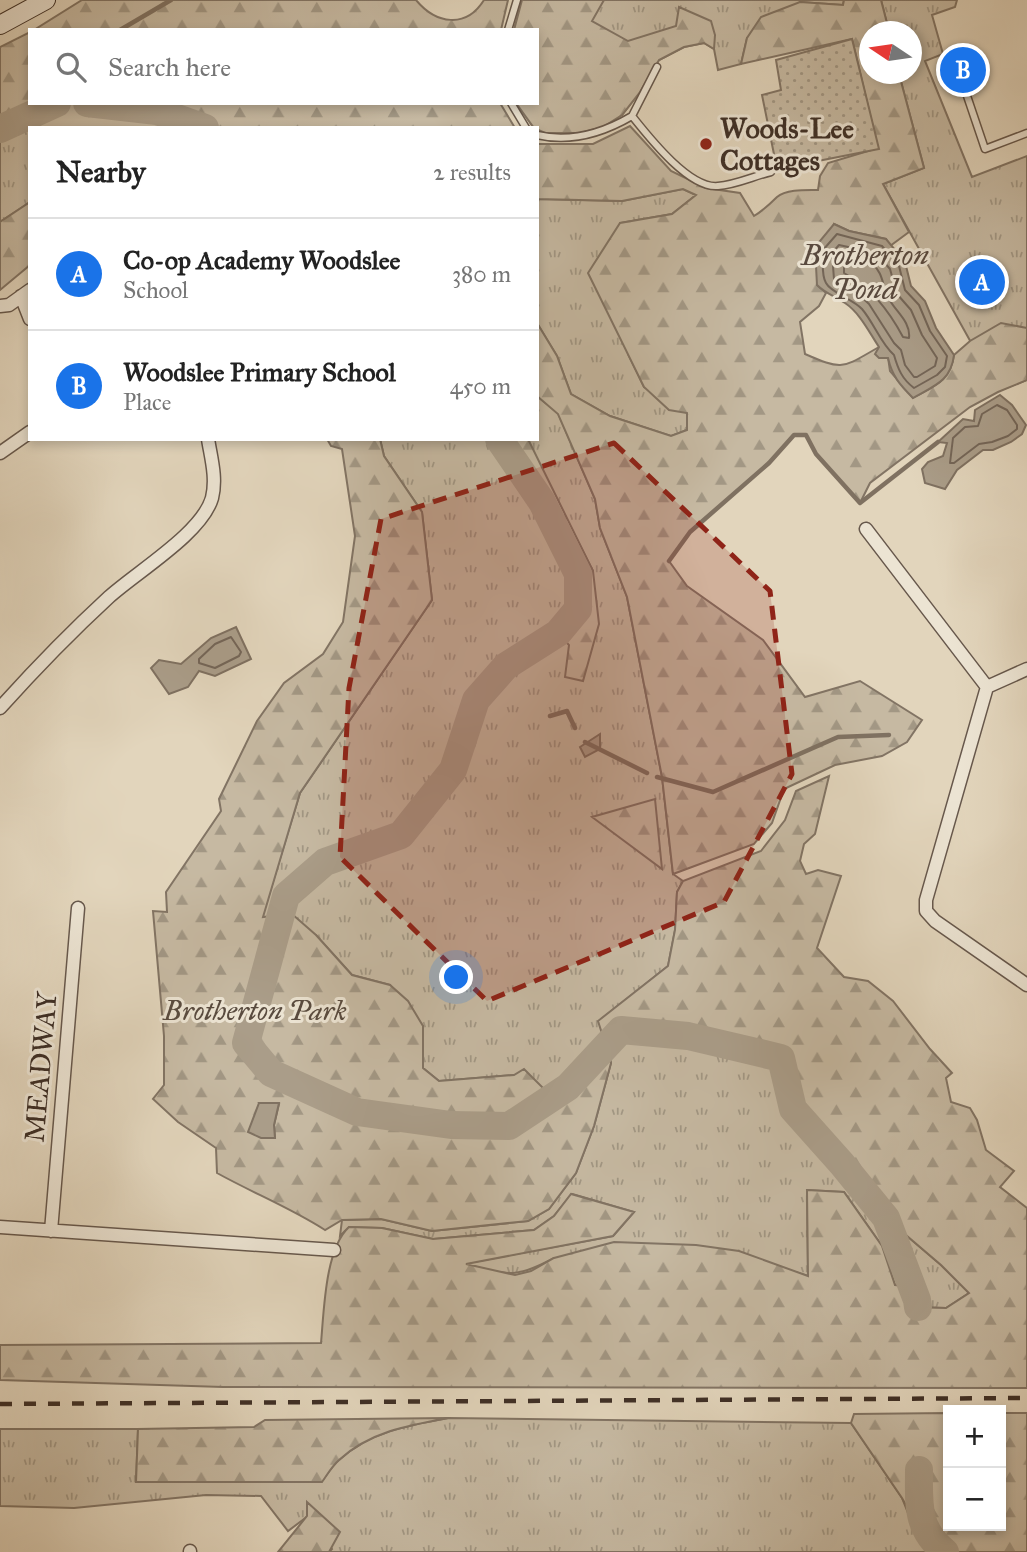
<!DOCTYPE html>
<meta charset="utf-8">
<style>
:root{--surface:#fff;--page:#f6f6f6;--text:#222;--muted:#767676;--line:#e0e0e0;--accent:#1a73e8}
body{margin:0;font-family:"IM FELL Great Primer",serif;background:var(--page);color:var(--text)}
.controls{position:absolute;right:21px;bottom:21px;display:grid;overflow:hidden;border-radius:0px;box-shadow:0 4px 10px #0003}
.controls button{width:63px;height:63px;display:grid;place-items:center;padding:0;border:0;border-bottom:2px solid var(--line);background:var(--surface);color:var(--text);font:35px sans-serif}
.compass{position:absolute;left:859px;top:21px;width:63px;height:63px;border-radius:50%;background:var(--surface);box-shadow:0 4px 10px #0003;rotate:283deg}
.you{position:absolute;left:457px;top:978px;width:24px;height:24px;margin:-18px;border:5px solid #fff;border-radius:50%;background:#1a73e8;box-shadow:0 0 0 10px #1a73e833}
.badge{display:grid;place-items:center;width:46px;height:46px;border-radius:50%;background:var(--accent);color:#fff;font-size:23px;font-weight:700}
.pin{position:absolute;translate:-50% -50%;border:4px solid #fff;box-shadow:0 2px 7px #0006}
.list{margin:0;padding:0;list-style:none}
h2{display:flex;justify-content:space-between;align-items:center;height:91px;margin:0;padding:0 28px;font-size:30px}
h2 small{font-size:23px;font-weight:400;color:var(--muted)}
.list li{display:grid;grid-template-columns:46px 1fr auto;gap:21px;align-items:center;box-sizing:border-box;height:112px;padding:0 28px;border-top:2px solid var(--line)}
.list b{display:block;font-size:26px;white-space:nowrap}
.list p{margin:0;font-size:23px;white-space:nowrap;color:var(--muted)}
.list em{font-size:23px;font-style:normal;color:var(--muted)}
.icon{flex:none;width:38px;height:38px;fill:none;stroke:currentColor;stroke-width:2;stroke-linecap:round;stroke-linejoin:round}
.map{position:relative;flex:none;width:1027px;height:1552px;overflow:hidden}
.search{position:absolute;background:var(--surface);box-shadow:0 4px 10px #0003;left:28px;top:28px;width:511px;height:77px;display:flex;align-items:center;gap:18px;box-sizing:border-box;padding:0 24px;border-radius:0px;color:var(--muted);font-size:26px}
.panel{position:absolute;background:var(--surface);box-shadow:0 4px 10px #0003;left:28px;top:126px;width:511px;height:315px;border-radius:0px}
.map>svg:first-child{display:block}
</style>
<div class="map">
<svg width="1027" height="1552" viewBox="0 0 1027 1552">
<defs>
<pattern id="grass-tufts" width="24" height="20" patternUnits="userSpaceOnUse" patternTransform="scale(1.75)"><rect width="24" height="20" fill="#c6b9a2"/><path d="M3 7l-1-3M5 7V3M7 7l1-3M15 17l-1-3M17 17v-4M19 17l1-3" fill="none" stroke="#a29784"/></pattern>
<pattern id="forest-firs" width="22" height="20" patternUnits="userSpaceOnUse" patternTransform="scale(1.75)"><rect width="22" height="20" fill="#c6b9a2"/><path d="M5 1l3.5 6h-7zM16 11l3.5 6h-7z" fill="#a29784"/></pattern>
<pattern id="park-dots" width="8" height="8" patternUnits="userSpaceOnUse" patternTransform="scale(1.75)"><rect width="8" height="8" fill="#c6b9a2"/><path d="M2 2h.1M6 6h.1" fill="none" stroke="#a29784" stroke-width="1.8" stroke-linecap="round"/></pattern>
</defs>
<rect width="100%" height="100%" fill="#e2d5bc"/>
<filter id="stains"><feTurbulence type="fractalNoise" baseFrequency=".00286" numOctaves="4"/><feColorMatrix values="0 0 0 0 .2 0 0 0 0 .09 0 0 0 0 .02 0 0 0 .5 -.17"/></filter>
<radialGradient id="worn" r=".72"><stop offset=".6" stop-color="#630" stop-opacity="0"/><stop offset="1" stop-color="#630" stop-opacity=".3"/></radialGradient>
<!-- grass -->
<path fill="url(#grass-tufts)" stroke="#827464" stroke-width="2" d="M522,0H844L843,5L800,2L747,38L741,64L718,70L714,49L704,43L684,47L659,60L640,92L622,115L545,133L534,128L516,103H537V30H514Z
M881,0H957L955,7L932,15L943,54L925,61L972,177L1027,156V380L998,391L883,184L924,168L899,74H912V32L889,31Z
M57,103H86L157,111L205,128H30V202L0,222V129Z
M683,189L696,195L672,214L620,223L628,354L644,387L687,413V430L671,436L610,416L571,394L557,356L537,323V199L622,201Z
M537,396L558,413L595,499L600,528L627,597L662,777L673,874L683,881L677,892L675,930L668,966L599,1021L607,1045L621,1030L688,1036L781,1058L793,1109L842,1164L886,1218L941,1265L969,1293L946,1308L909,1307L905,1286L895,1285L882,1246L844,1192L807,1190L808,1276L773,1265L554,1258C512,1281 507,1273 463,1264L613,1236L634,1212L572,1194L554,1216L534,1230L433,1239L382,1228L349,1227L340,1236L342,1220L381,1219L432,1231L528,1221L549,1209L576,1173L594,1126L611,1063L606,1046L568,1087L553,1098L514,1075L439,1081L423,1068V1026L390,985L352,975L316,935L262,918L300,793L432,600L422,512L384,456L380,439H499L542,502L578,574V609L569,645L593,571L528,443V439H537Z
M448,1418L851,1423L902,1498L918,1538L936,1552H329L332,1549L307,1503L308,1516L288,1531L261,1496L206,1495L74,1508L0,1506V1429H138L136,1482H321C327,1475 332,1466 339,1460C369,1432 409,1425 448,1418Z"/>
<!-- forest -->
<path fill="url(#forest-firs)" stroke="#827464" stroke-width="2" fill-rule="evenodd" d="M82,0H416C436,24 466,29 484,0H508L501,30H34Z
M522,0H604L592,21L628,41L676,26L679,7L711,21L715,35L714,49L704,43L684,47L659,60L640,92L622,115L603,127L580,133H545L534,128L516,103H537V30H514Z
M844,0H881L889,31L870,32V74H899L924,168L883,184L909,232L890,246L886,239L849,231L834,224L817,285L826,293L819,306L800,322L805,354C844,371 842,368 879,347L888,357L890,371L913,398C934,386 951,381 954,355L970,341L1001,323L1027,328V380L998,392L970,407L870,483L860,503L816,454L806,435H794L769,463L690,532L669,561L687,586L763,640L805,697L860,681L922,720L907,742L882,756L835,765L784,789L772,823L754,844L673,874L662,777L627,597L600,528L595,499L558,414L537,396V323L557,356L571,394L610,416L671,436L687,430V413L669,410L644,387L588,273L620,223L672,214L696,195L683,189L622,201L537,199V144H593L630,126L671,171L706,188L740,193L754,216C764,210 769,205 777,197C786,189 806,190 818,190L820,176L828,163L878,148L852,39L741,64L747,38L761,17L800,2L843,5Z
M30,32V103H57L0,129V47Z
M87,103H500L515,128H205L157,111Z
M30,202V265L0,290V222Z
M327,439H380L384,456L422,512L432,600L300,793L263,917L292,914L316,935L352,975L390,985L408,1001L423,1026V1068L439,1081L514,1075L524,1069L553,1098L568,1087L606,1046L598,1021L668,966L675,930L677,892L683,881L761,851L785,820L796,791L829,776L815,834L804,844L800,861L806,874L818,870L841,876L817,948L844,977L868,981L893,1001L930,1049L952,1073L946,1078L951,1102L970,1108L977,1120L986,1150L1014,1171L1000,1187L1027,1208V1388L223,1387L0,1380V1345L321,1343C324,1311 325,1249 349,1227L382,1228L433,1239L534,1230L554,1216L571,1194L634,1212L613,1236L466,1264L515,1275L531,1271L554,1258L614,1242L696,1245L739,1251L808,1276L807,1190L844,1192L882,1246L895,1285L905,1286L909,1307L946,1308L969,1293L941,1265L886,1218L842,1164L793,1109L781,1058L688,1036L621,1030L607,1045L611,1063L594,1126L576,1173L549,1209L528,1221L432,1231L381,1219L342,1220L325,1230C291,1208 253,1193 217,1173L216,1148L178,1122L153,1099L164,1085V1036L153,911L167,912L166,892L221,811L219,799L257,721L284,683L323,654L343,622L355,536L342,449L331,446ZM259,1103L279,1104L274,1125L275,1138Z
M499,439H528L593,571L599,624L583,681L565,677L569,645L558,633L578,609V574L542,502Z
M655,799L662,869L592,817Z
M948,1413V1526H1001V1413H1027V1552H945L918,1527L902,1498L851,1423L854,1414Z
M448,1418C409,1425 369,1432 339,1460C332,1466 327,1475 322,1482H136L138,1429L254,1427L265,1420Z
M307,1502L340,1532L329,1552H278L307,1516Z"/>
<!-- park -->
<path fill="url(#park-dots)" stroke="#827464" stroke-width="2" d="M852,39L879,149L777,169L762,95L781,90L776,60Z"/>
<!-- water -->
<path fill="#aa9d89" stroke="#7f7161" stroke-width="2" d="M834,224L849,231L886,239L905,262L911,286L925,301L936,328L954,355C951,381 934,386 913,398C900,385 892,376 888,358H879L875,354L879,347C869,332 860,313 845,303C835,296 826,294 817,285L815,247Z
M1000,395L1012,405L1026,425L1022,434L1011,442L993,450H983L957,470L945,489L925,483L922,469L928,462L943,456L947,443L938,442L963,419L974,421L975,410Z
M236,627L251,659L215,676L199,671L188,687L169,694L151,668L159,660L181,664L211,638Z
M600,734V749L585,757L580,747Z
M259,1103H279L274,1125L275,1138H261L248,1132Z"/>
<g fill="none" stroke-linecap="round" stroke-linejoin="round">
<!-- shore -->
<path stroke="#746658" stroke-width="2" d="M837,234L882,246L899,266L905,290L919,305L930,331L947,356L945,367L937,375L914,388C902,379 898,369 894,355C881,344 874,323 862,309C853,299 831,293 826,283C821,275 823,259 823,250Z
M839,245L876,253L890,269L897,294L911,310L922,335L937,358L935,366L917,377H914L905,365L901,350L894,343L869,304L854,290L834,279L832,253Z
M844,258C852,259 865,259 872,264C884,273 882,287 889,299C896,312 911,322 909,338L903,337C888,309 871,288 844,273Z
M997,405L1007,410L1017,425V429L1008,436L992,442L979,444L954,463H950L953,438L965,427L978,426L982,414Z
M231,637L241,652L239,656L215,668L199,663V659L215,644Z"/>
<!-- stream -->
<path stroke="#7f7161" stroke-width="4.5" d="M120,30L171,0
M669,561L690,532L769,463L794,435H806L816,454L860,503L938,442
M550,716L567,711L575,728
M585,742L647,773
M657,777L713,792L838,737L889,735"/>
<!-- river -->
<path stroke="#aa9d89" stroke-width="28" d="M87,103L157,111L205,128
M0,129L57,103
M499,439L542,502L578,574V609L558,633L506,666L476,700L453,770L401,835L325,862L286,896L246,1043L271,1073L357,1112L451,1125L509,1126L568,1087L621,1030L688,1036L781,1058L793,1109L842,1164L886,1218L917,1300L918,1307
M919,1470C919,1505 916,1528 945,1552"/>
<!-- service casing -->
<g stroke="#67584c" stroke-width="9">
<path id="service" d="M508,30L517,0
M964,87L985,149L1027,133
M511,103L526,128
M632,116L657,67
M537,135C571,143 603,133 632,116C648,136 689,189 718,186C735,185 754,176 771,172"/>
</g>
<!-- minor casing -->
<g stroke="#67584c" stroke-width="15">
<path id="minor" d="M21,296L30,319
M0,306L9,305L30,290
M0,453L30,432
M866,529L987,687
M987,687L926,900V911L935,921L1027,985
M987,687L1027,669
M0,708C35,669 71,632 109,597C138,571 202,533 212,498C217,478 211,458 208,439
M0,1227L334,1250
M51,1231L78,908
M190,1551V1552"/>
</g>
<!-- secondary casing -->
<g stroke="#3e2f26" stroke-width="20">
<path id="secondary" d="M0,25L46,0"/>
</g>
<!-- service -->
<use href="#service" stroke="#ece4d3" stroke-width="6"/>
<!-- minor -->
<use href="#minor" stroke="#ece4d3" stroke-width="12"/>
<!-- secondary -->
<use href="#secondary" stroke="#ece4d3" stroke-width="18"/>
<!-- rail -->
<path stroke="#3e2f26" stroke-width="4.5" stroke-dasharray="12 12" stroke-linecap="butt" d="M0,1404L1027,1398"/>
</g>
<!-- marked area -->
<path fill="#8f2418" fill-opacity="0.2" stroke="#8f2418" stroke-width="5" stroke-dasharray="14 9" stroke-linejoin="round" d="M614,443L770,591L792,774L724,902L487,1001L340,857L349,688L381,519Z"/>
<!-- markers -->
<circle fill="#8f2418" stroke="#ece4d3" stroke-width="2.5" cx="706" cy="144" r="7"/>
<g text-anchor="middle" stroke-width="6" stroke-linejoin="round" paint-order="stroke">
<!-- poi labels -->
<g font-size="28" font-weight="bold" fill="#3e2f26" stroke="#ece4d3" text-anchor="start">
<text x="720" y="138">Woods-Lee<tspan x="720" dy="32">Cottages</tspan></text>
</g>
<!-- park labels -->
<g font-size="28" font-style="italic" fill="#594b3f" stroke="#ece4d3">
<text x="255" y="1020">Brotherton Park</text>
</g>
<!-- street labels -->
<g font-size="28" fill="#3e2f26" stroke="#ece4d3">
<text transform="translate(40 1067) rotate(-85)" y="10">MEADWAY</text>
</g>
<!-- water labels -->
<g font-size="30" font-style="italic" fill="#594a3f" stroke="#ece4d3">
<text x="865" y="265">Brotherton<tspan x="865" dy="34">Pond</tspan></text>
</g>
</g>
<rect width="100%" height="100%" filter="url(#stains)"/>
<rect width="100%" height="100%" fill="url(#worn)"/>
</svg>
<div class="controls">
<button>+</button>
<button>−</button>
</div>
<svg class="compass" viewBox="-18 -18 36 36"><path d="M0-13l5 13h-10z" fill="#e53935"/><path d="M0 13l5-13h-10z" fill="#767676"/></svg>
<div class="you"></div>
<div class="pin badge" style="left:982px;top:282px">A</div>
<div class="pin badge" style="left:963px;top:70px">B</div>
<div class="search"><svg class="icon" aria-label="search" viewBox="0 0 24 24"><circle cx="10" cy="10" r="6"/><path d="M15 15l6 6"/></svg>Search here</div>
<section class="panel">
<h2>Nearby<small>2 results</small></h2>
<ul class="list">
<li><span class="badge">A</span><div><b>Co-op Academy Woodslee</b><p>School</p></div><em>380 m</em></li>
<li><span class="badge">B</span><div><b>Woodslee Primary School</b><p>Place</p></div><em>450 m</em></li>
</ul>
</section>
</div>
